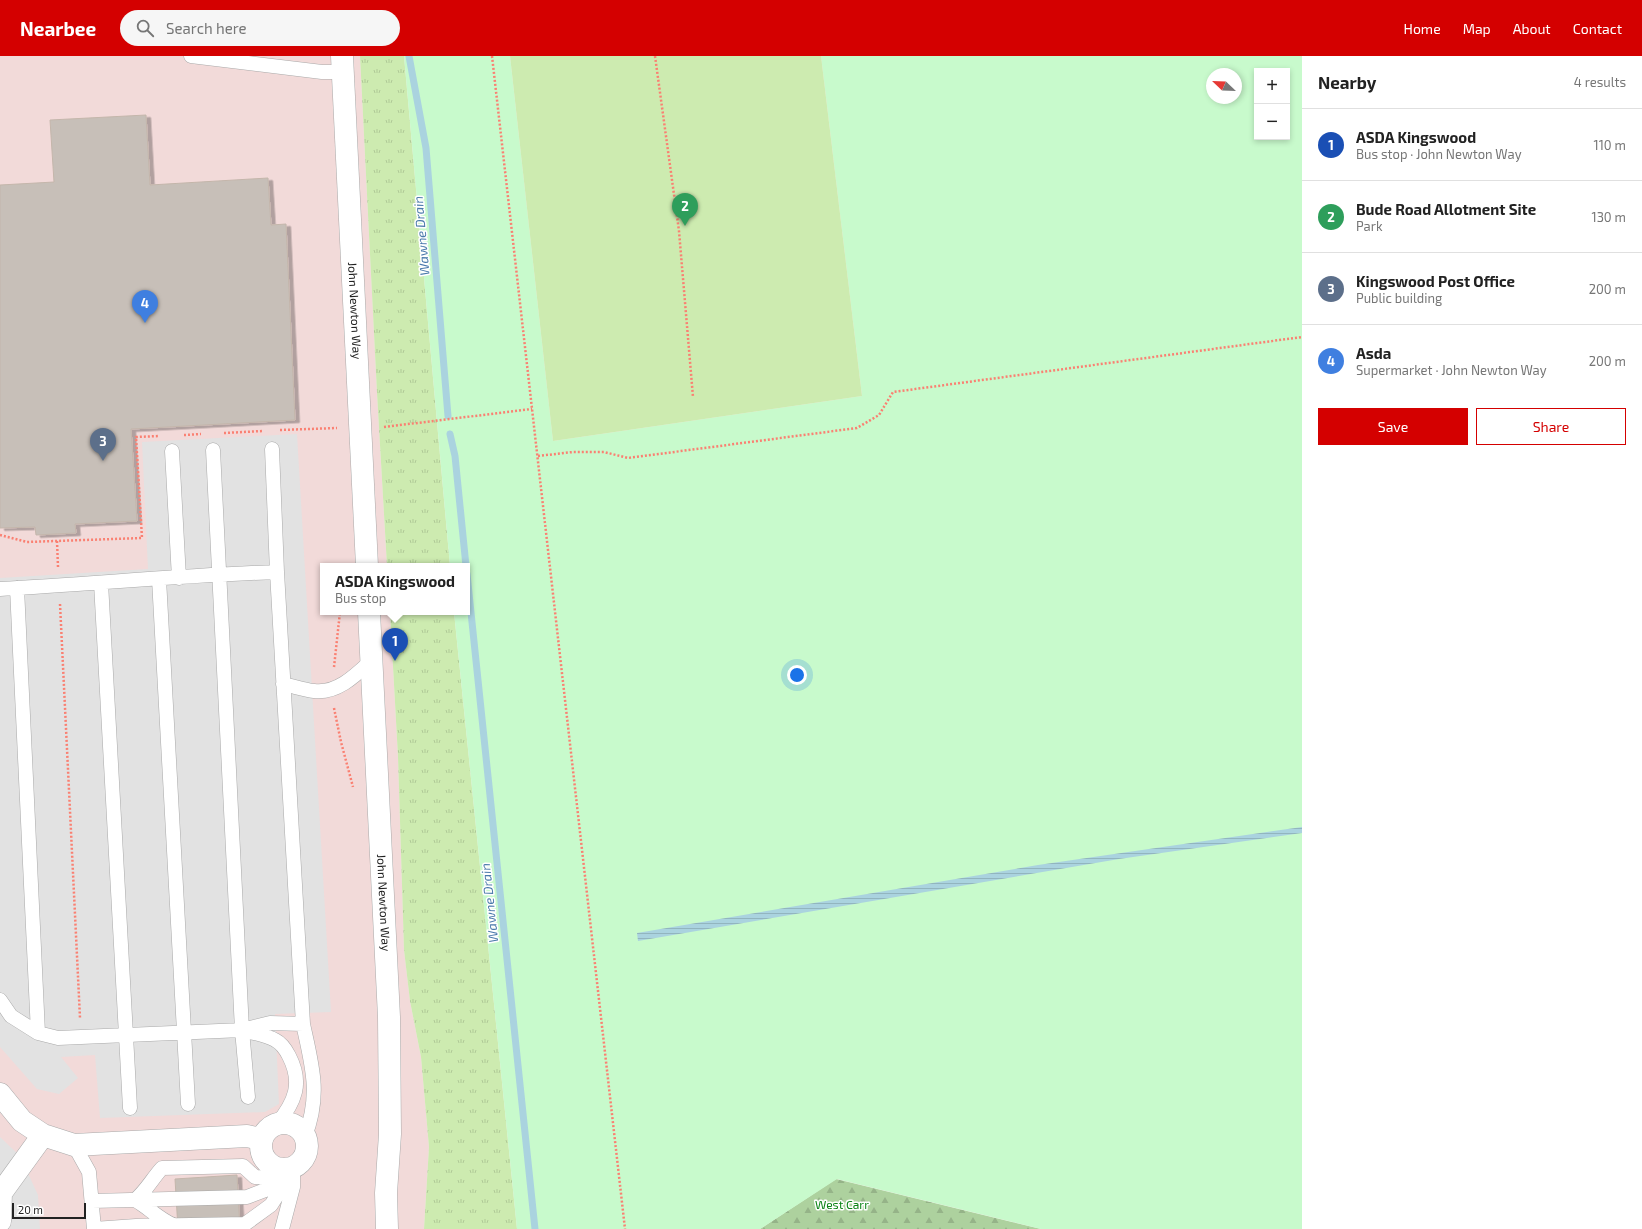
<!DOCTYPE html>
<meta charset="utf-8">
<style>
:root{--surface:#fff;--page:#f6f6f6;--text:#222;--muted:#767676;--line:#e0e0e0;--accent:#d40000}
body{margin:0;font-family:"Exo 2",sans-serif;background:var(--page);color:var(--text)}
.controls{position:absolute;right:12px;top:12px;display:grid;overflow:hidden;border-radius:0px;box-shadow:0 2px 6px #0003}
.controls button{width:36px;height:36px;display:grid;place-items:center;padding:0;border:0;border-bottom:1px solid var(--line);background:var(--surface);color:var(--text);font:20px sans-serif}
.compass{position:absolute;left:1206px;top:12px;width:36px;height:36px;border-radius:50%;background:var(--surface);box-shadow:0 2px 6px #0003;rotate:293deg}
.scale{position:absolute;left:12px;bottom:10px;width:74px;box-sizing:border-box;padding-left:4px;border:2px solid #222;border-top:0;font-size:11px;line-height:14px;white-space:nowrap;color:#222;-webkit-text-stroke:3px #fff;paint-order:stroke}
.you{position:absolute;left:797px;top:619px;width:14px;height:14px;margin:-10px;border:3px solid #fff;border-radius:50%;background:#1a73e8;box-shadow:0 0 0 6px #1a73e833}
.badge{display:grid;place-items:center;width:26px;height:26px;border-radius:50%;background:var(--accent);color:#fff;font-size:13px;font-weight:700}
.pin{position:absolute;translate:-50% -33px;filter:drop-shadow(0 1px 2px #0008)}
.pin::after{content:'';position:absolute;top:21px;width:14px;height:12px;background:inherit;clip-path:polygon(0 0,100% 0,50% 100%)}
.popup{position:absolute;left:320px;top:507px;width:150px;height:52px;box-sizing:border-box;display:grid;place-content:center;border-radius:0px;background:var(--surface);filter:drop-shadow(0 1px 3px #0005);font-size:13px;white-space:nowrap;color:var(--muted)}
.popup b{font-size:15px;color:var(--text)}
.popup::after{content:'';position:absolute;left:50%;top:100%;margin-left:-8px;border:8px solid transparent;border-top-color:var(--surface)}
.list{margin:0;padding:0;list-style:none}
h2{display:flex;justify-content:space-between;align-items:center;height:52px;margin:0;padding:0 16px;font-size:17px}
h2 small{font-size:13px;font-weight:400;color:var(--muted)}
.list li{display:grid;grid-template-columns:26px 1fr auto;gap:12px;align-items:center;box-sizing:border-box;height:72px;padding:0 16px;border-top:1px solid var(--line)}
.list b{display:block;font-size:15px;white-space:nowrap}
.list p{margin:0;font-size:13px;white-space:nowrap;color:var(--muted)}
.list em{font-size:13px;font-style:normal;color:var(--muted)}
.actions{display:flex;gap:8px;padding:12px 16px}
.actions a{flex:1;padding:9px 0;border:1px solid var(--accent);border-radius:0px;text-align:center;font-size:14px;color:var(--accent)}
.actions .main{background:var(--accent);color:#fff}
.icon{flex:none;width:22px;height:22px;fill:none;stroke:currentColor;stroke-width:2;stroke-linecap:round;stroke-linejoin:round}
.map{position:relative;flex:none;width:1302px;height:1173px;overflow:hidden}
header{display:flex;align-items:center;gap:24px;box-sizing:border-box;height:56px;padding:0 20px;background:var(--accent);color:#fff}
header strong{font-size:19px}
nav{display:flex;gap:22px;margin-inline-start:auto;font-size:14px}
.search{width:280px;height:36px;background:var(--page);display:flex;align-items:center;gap:10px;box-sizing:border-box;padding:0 14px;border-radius:22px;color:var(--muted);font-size:15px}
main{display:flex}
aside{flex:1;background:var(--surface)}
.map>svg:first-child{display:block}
</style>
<header>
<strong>Nearbee</strong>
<div class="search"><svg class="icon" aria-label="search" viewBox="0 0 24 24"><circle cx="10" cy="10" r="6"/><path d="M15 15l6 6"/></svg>Search here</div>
<nav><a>Home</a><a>Map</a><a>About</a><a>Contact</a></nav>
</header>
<main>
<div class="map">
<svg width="1302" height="1173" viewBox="0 0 1302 1173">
<defs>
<pattern id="grass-tufts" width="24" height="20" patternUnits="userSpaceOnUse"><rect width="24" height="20" fill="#cdebb0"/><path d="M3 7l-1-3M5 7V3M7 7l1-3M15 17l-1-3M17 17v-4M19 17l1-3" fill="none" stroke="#b0c997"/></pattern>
<pattern id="forest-firs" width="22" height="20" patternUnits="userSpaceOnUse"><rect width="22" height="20" fill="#add19e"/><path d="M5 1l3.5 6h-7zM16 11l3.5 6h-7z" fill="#95b388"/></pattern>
<pattern id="water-rules" width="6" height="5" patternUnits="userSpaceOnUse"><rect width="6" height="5" fill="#aad3df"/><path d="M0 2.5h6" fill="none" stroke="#92b5bf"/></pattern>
<filter id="shadow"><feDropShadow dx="4.5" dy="2.5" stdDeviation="0" flood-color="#0004"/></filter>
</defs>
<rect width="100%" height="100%" fill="#f2efe9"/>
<!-- commercial -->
<path fill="#f2dad9" d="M0,0H360L377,337L387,510H323V556H390L398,701L404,894L410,945L421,1001L429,1091L424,1173H0Z"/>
<!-- grass -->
<path fill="url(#grass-tufts)" d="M360,0H404L450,510H387L377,337Z
M390,556H454L517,1173H424L429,1091L421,1001L410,945L404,894L398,701Z"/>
<!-- forest -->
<path fill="url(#forest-firs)" d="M836,1123L1041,1173H760Z"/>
<!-- park -->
<path fill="#c8facc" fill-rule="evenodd" d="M404,0H510L553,385L862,340L821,0H1302V1173H1041L837,1123L760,1173H517L454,556H467V510H450ZM1257,15H1287V81H1257ZM1212,18H1236V42H1212Z"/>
<!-- garden -->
<path fill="#cdebb0" d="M510,0H821L862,340L553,385Z"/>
<!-- parking -->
<path fill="#e2e2e2" d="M297,378L331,956L275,958L279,1048L265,1056L100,1062L95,999L61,1001L78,1022L59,1038L37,1033L0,991V522L148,513L142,386Z
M0,1081L20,1100L38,1139L40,1173H0Z"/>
<!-- water -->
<path fill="url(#water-rules)" d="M1302,771V777L1119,803L638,885L637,877L1038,809Z"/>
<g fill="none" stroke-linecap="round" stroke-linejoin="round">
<!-- stream -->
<path stroke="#aad3df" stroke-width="7" d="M409,0L426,92L448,360
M450,378L455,400L466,510
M467,518L535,1173"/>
</g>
<!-- building -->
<path fill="#c7bfb8" stroke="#c4b6ab" filter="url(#shadow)" d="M146,59L150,129L268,122L271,169L286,168L295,364L131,373L137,465L75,468L76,477L36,479L35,471L0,472V129L54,126L50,64Z
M237,1119L240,1173H178L175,1123Z"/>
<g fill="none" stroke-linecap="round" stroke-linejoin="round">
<!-- service casing -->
<g stroke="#a9a9a9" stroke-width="15">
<path id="service" d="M191,0L322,16H342
M272,393L277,516
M213,394L242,974L248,1041
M172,395L179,522
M159,523L188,1048
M101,527L130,1052
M17,532L38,977
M0,533C93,528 185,519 277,516L303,968C312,1009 321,1039 305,1080
M283,628C293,630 304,634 314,635C337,638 356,619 371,605
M0,944L11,960L38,977L58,982L242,974L270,967L303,968
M245,975C255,977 266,979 275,984C281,987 286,994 289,1000C303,1027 295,1046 277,1068
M74,1089L89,1116L94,1173
M92,1145L247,1141L276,1130L285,1122
M173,1169C159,1163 149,1152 135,1144C146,1135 152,1123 162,1112L243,1110L255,1121L272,1122L293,1115
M94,1173L136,1170L245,1168L271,1149L296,1110
M282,1173L293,1131V1115"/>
</g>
<!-- minor casing -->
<g stroke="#a9a9a9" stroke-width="23">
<path id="minor" d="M0,1038L22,1065L43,1079L74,1089L247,1080L261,1083
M261 1090a23 23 0 1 1 46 0a23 23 0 1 1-46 0Z
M0,1136L1,1137L43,1079
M0,1165L1,1137"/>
</g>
<!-- tertiary casing -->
<g stroke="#a9a9a9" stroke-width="23">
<g id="tertiary">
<path id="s1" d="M342,0L367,510"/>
<path id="s2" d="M369,556L389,961L390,1078L386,1137L387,1173"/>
</g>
</g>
<!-- path -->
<path stroke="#fa8072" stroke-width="2.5" stroke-dasharray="2 2" stroke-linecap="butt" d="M492,0L625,1173
M655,0L679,175L693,341
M384,371L532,353
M280,374L337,372
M224,377L263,375
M184,379L201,378
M538,400L573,396H604L628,402L857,372L879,359L893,336L1302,281
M0,479L27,486L142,482L136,381L159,380
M57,485L58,511
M60,548L80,962
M334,611L340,556
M334,652L341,686L353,731"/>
<!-- service -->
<use href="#service" stroke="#fff" stroke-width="14"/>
<!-- minor -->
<use href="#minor" stroke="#fff" stroke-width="22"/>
<!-- tertiary -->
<use href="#tertiary" stroke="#fff" stroke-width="22"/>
</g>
<g text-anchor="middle" stroke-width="3" stroke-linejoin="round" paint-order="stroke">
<!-- street labels -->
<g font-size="12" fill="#222" stroke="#fff">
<text dy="4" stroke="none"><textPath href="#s1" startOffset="255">John Newton Way</textPath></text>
<text dy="4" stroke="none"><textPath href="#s2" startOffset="291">John Newton Way</textPath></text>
</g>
<!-- park labels -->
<g font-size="12" fill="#0c8416" stroke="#fff">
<text x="842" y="1153">West Carr</text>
</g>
<!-- water labels -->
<g font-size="13" font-style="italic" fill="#4a7aab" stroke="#fff">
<text transform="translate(421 180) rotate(-95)" y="5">Wawne Drain</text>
<text transform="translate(489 847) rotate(-96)" y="5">Wawne Drain</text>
</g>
</g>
</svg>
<div class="controls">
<button>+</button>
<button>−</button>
</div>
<svg class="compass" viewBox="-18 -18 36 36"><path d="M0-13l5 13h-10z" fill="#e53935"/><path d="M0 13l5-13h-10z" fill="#767676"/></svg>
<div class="scale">20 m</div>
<div class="you"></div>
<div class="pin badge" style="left:395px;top:605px;background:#1a4fb4">1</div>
<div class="popup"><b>ASDA Kingswood</b>Bus stop</div>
<div class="pin badge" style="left:685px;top:170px;background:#2e9e5b">2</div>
<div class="pin badge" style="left:103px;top:405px;background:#5c6f8a">3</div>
<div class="pin badge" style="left:145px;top:267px;background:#3f7fe0">4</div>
</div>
<aside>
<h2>Nearby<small>4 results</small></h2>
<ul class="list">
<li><span class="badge" style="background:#1a4fb4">1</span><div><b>ASDA Kingswood</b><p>Bus stop · John Newton Way</p></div><em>110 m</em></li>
<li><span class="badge" style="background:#2e9e5b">2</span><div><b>Bude Road Allotment Site</b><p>Park</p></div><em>130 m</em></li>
<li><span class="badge" style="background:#5c6f8a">3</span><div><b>Kingswood Post Office</b><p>Public building</p></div><em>200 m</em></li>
<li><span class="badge" style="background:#3f7fe0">4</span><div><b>Asda</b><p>Supermarket · John Newton Way</p></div><em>200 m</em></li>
</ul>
<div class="actions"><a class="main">Save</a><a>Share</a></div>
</aside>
</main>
